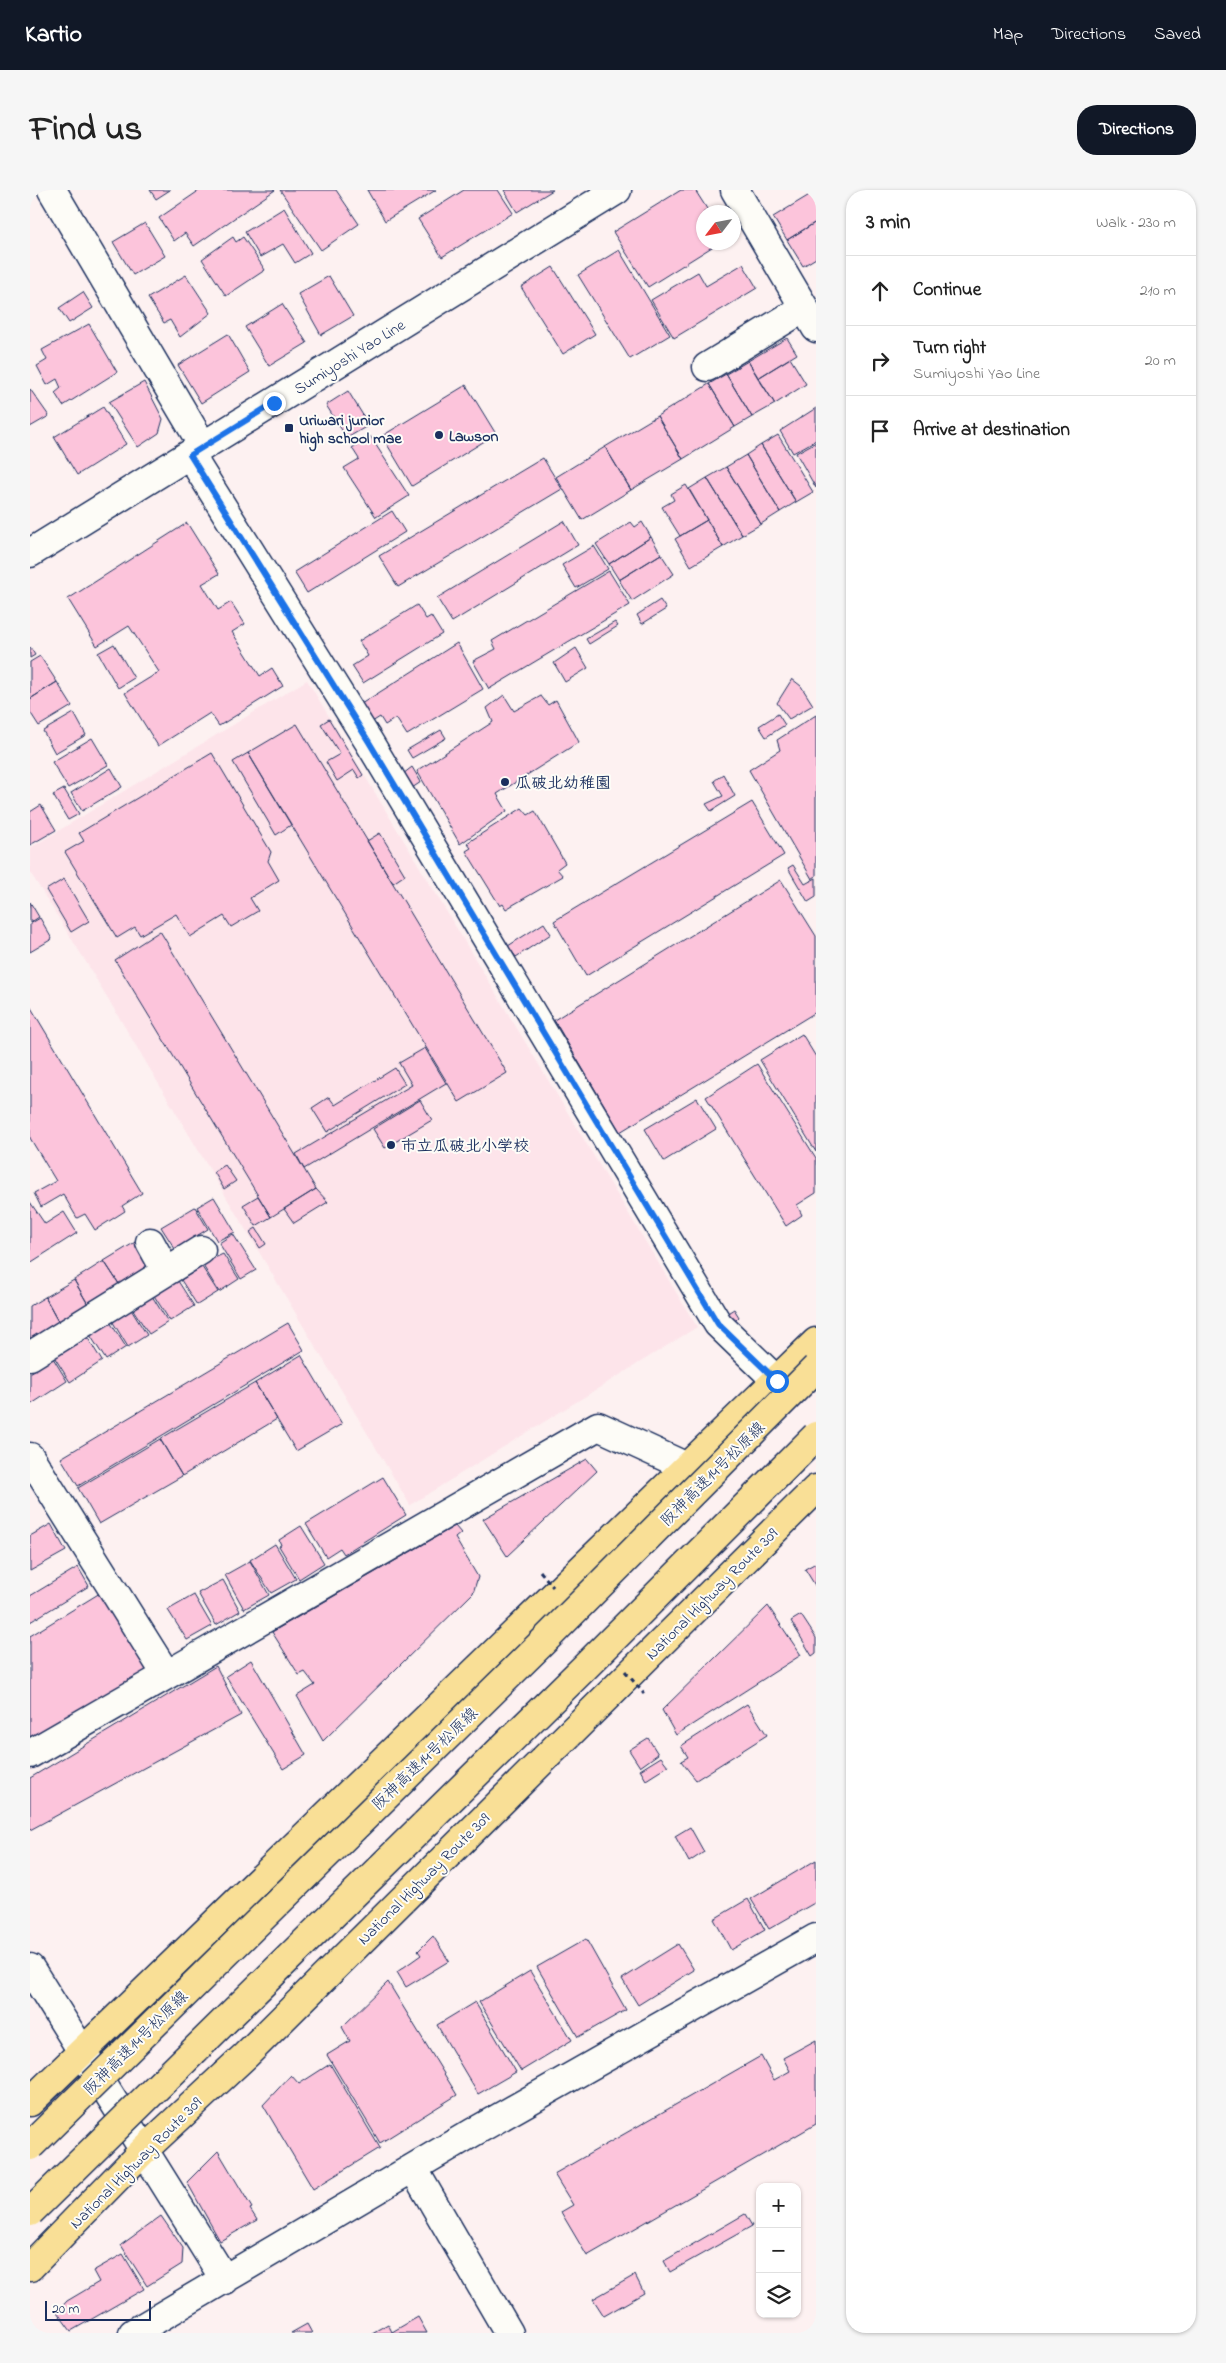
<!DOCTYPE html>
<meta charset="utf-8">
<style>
:root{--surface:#fff;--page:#f6f6f6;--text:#222;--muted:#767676;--line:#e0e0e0;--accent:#111827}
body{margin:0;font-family:"Indie Flower","Klee One",sans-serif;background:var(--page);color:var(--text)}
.controls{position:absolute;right:15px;bottom:15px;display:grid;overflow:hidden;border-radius:10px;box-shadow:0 1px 4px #0004}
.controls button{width:45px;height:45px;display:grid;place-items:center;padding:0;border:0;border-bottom:1px solid var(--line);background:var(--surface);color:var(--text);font:25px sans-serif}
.compass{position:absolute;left:666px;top:15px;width:45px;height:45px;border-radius:50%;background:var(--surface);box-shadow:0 1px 4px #0004;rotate:238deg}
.scale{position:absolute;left:15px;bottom:12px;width:106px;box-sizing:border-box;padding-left:5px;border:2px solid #1b2f5e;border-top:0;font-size:14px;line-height:18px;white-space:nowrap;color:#1b2f5e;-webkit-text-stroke:4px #fdfcf7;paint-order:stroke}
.stop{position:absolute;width:15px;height:15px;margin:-11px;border:4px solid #1a73e8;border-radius:50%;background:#fff}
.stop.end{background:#1a73e8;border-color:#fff;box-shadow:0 1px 5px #0008}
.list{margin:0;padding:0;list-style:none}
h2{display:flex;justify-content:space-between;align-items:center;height:65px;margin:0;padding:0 20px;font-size:21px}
h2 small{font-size:16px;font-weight:400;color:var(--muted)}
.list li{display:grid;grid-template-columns:32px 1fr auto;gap:15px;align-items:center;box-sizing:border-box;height:70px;padding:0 20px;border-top:1px solid var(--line)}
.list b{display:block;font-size:19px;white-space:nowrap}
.list p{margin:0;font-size:16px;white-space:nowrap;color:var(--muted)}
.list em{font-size:16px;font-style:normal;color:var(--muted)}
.icon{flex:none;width:28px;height:28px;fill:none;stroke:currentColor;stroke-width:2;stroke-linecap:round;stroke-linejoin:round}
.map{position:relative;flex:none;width:786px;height:2143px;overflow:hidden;border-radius:20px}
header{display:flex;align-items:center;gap:30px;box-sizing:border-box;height:70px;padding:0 25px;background:var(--accent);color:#fff}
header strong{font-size:24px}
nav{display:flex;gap:28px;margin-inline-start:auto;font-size:18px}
.intro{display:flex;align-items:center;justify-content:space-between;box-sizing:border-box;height:120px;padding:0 30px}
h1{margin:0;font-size:35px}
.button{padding:12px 22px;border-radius:20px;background:var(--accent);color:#fff;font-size:18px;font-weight:700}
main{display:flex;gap:30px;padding:0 30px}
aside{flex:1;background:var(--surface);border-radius:20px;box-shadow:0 1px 4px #0004}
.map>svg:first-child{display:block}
</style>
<header>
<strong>Kartio</strong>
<nav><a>Map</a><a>Directions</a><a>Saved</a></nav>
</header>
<div class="intro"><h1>Find us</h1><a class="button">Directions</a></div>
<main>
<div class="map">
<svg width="786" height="2143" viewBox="0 0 786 2143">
<rect width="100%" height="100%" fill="#fdf1f1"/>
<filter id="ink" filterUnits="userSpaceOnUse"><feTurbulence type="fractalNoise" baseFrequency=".02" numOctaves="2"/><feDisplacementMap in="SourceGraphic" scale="10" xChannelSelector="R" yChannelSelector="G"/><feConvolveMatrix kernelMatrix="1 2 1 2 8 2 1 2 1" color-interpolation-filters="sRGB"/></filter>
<g filter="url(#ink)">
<!-- built -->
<path fill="#fde4ea" d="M277,490L667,1137L380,1315L56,772L0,682V658Z"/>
<!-- building -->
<path fill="#fcc4db" stroke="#1b2f5e" d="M120,0H140L126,9Z
M170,0H245L164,56L155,43L144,51L129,28Z
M250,0H306L329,34L291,60Z
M337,0H406L355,31Z
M434,0H468L483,23L412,67L388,29Z
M474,0H523L487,22Z
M651,0H665L679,22H674V52H690L618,97L583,42Z
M786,1V32L757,50L743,27Z
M254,18L281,63L265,73L253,54L230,67L215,42Z
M786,32V68L773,76L757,50Z
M115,33L135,66L103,85L83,52Z
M203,47L206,52L213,47L235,80L196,106L172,69Z
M589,60L640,145L600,169L548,85Z
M713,74L727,98L644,148L621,110L668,82L676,96Z
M523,77L565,144L533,164L491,97Z
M156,85L181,123L150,147L140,130L134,133L118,108Z
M299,86L323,126L291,145L268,104Z
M53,102L63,118L39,133L29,118Z
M252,114L277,153L239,176L215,137Z
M59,134L87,182L33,216L25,203L31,198L27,189L17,195L7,176L17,170L12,160Z
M198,144L220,182L171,213L148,175Z
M757,148L767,164L728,188L718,171Z
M760,168L776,194L745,214L728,188Z
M718,171L745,214L722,227L696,184Z
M696,184L722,227L705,237L679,194Z
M114,192L133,229L129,243L108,257L79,212Z
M679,194L705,237L653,269L627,226Z
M436,195L466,244L382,296L352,246Z
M0,199L19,226L0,237Z
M318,201L339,235L317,248L296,215Z
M73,217L96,254L47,285L24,247Z
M786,218V250L763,263L750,241Z
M627,226L653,269L601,300L575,257Z
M748,245L783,302L766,312L731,255Z
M340,246L379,306L346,327L314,278L329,269L322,258Z
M786,252V298L766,263Z
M731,255L766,312L750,322L716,265Z
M575,257L601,300L552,330L526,287Z
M716,265L750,322L731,334L696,277Z
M513,268L532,299L368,397L349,366Z
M696,277L731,334L712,345L677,288Z
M677,288L712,345L693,357L659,299Z
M656,295L677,330L650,346L632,317L644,310L641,304Z
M362,321L375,342L277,403L264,382Z
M677,330L693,357L661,376L645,349Z
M534,331L548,355L422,432L407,408Z
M601,332L605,337L612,332L621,347L579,374L566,354Z
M157,333L189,384L172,394L188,420L201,412L215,434L202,442L230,486L242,478L253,496L189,536L180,523L128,556L95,503L129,482L99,436L67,456L38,409Z
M621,347L631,364L589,390L579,374Z
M564,356L578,379L546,398L532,375Z
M631,364L644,384L602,411L589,390Z
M579,381L600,415L459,499L443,471L466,459L462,451Z
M630,410L636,419L612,434L607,425Z
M387,415L396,429L401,426L412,444L333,493L322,476L338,466L329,451Z
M585,432L588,436L559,454L556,449Z
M427,453L453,499L377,545L366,528L355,535L350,527L342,532L331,514Z
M84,454L104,488L88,498L68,463Z
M0,457L5,465L0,468Z
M546,458L558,478L535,492L524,473Z
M10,466L27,492L0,509V472Z
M762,489L771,496L783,515L759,529L747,513Z
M27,492L42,516L9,536L0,522V509Z
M474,505L484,521L511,506L518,515L526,510L549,552L467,604L477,621L430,654L387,581L463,532L457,518Z
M44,523L56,545L25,563L13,541Z
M748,524L755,535L736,547L729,536Z
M786,525V686L782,689L719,580L750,560L747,550Z
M299,529L333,585L329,588L324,580L307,591L296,572L310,564L291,534Z
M267,534L477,883L429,912L218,563Z
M411,540L416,548L382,568L377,560Z
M62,548L78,575L38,598L22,572Z
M182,563L241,662L238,671L249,690L220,708L228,721L201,737L194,726L160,747L146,724L110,745L105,737L87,748L35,662L54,651L49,643Z
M218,563L261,635L246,645L203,572Z
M382,577L391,592L382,598L373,584Z
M81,578L92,597L52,621L41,603Z
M693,584L705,606L681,621L676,614L693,606L684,591Z
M34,599L49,624L38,630L23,605Z
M722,612L754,665L556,786L524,731Z
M11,615L26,640L0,655V622Z
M492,618L498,625L505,621L535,673L527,679L533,686L476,719L473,714L470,716L436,661L441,658L437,653Z
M350,643L375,685L363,693L337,651Z
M763,675L775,694L786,688V707L778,712L758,678Z
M34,689L59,731L41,742L16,700Z
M751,690L786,746V822L590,942L524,830Z
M0,712L9,727L0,733Z
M10,728L22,749L0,762V734Z
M514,733L521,744L486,767L478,756Z
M130,741L286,999L241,1027L85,770Z
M0,816L112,1003L92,1016L95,1021L65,1040L55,1024L47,1028L33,1004L11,1017L4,1003L26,991L0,948Z
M772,844L786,867V962L730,870Z
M395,858L416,893L274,979L266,964L382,895L369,873Z
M727,874L786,968V1003L767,1015L772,1025L756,1036L676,907Z
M365,878L375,894L297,942L282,918L299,907L305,915Z
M667,908L686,939L634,971L615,939Z
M390,910L402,930L355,958L343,939Z
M195,975L206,991L194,999L184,982Z
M286,999L298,1012L264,1033L254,1019Z
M228,1006L241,1027L226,1036L213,1015Z
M184,1007L205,1042L187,1051L167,1017Z
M0,1012L15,1034L34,1022L47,1043L0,1073Z
M165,1017L178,1039L145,1059L131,1037Z
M226,1038L236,1054L230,1058L220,1042Z
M203,1044L226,1080L211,1089L189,1053Z
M107,1051L120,1071L112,1084L91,1097L74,1071Z
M193,1064L209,1089L189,1102L172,1074Z
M74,1071L91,1097L59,1116L44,1090Z
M172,1077L188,1102L167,1115L151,1090Z
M44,1090L59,1116L30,1134L15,1107Z
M148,1091L164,1116L140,1131L123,1104Z
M122,1106L138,1132L119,1144L102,1118Z
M15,1107L30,1134L0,1150V1116Z
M100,1118L117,1145L98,1157L81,1129Z
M704,1119L709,1127L704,1132L696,1124Z
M80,1132L96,1157L76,1170L60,1145Z
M258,1133L274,1160L48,1296L31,1268Z
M56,1145L72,1171L40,1192L23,1165Z
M271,1165L312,1234L266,1261L225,1193Z
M23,1168L37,1191L0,1215V1183Z
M225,1193L247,1229L152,1286L130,1249Z
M130,1249L152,1286L69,1334L48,1298Z
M557,1269L567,1281L477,1366L453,1329Z
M353,1287L376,1325L314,1364L310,1358L296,1367L276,1334Z
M21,1334L36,1361L0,1381V1346Z
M271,1336L294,1373L269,1389L249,1356L251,1355L249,1350Z
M425,1336L431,1343L425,1348L448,1387L443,1403L293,1551L267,1506L285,1495L275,1482L269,1485L242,1442Z
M245,1354L266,1389L241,1403L220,1370Z
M220,1371L239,1405L214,1419L195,1385Z
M786,1373V1397L775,1379Z
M48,1377L59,1396L0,1432V1406Z
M193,1390L210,1421L186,1435L168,1403Z
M70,1403L118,1481L0,1552V1446Z
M164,1405L182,1436L157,1450L138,1420Z
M738,1416L771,1465L646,1545L632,1520Z
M771,1425L786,1448V1463L782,1466L761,1431Z
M221,1470L276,1565L253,1579L196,1486Z
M186,1476L211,1525L0,1640V1588Z
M717,1514L737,1545L666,1590L651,1571L658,1567L651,1556Z
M618,1548L628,1564L610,1577L599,1560Z
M631,1567L638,1576L616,1590L610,1580Z
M660,1637L674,1662L659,1672L645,1646Z
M786,1670V1712L739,1739L721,1709Z
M718,1709L735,1740L701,1760L684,1729Z
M403,1746L419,1771L376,1797L367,1782L391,1765L388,1761Z
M556,1749L596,1820L548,1847L507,1777Z
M648,1754L664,1780L608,1815L592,1789Z
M500,1781L542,1850L491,1881L449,1812Z
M358,1792L427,1905L350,1953L297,1865L320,1851L312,1837Z
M445,1812L486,1882L448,1904L407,1835Z
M786,1850V1934L557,2066L531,2022L543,2015L524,1984L731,1866L744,1890L760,1881L753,1868Z
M300,1874L350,1958L283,1999L233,1915L261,1885L269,1894Z
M188,1961L222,2018L220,2019L227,2030L190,2051L157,1992Z
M715,2024L722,2036L640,2082L634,2071Z
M131,2026L153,2058L152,2074L117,2096L91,2055Z
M93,2064L114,2099L41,2141L27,2122L37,2111L69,2092L63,2081Z
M605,2085L614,2103L574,2126L563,2109Z
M388,2127L397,2143H342L358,2134L362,2142Z
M277,2134L282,2143H261Z"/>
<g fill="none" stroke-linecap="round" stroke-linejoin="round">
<!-- street casing -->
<g stroke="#1b2f5e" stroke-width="31">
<path id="street" d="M22,0L173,256
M677,177L774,118
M160,265L339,552L688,1134L747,1191
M120,1052L136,1081
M0,1166L171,1060
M0,1267L136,1484
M0,1564L568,1236L657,1277
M0,1778L195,2090
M383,1978L479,2143
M103,2143L442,1943L786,1748"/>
</g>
<!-- secondary casing -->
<g stroke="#1b2f5e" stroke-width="31">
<path id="secondary" d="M705,0L786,138
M0,363L587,0"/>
</g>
<!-- highway casing -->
<g stroke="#1b2f5e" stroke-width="31">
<path id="highway" d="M0,1912L786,1152
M0,2077L115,1959L216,1865L786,1299"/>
</g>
<!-- street -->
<use href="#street" stroke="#fdfcf7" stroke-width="28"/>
<!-- secondary -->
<use href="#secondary" stroke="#fdfcf7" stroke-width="28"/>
<!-- highway -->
<use href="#highway" stroke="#f9df96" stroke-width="28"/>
<!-- highway-bridge casing -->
<g stroke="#1b2f5e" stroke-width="31" stroke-linecap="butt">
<path id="highway-bridge" d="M0,1956L522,1443L786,1178
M0,2022L555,1477L786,1246"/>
</g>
<!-- path-bridge -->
<path stroke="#1b2f5e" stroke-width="3" stroke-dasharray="5 4" stroke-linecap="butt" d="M510,1381L523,1397
M595,1481L614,1504"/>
<!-- highway-bridge -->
<use href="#highway-bridge" stroke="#f9df96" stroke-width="28"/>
</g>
</g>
<g fill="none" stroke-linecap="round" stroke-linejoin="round" filter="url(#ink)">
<!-- route -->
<path stroke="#1a73e8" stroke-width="6" d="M244,213L160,265L339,552L688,1134L747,1191"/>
</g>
<!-- markers -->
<g fill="#1b2f5e" stroke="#fdfcf7" stroke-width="2">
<rect x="254" y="233" width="10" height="10" rx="2.5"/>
<circle cx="409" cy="245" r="5"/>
<circle cx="475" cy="592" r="5"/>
<circle cx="361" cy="955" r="5"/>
</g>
<g text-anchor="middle" stroke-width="4" stroke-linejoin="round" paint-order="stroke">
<!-- street labels -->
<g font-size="16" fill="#1b2f5e" stroke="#fdfcf7">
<text transform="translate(319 166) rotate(-32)" y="6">Sumiyoshi Yao Line</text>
<text transform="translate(682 1283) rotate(-45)" y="6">阪神高速14号松原線</text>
<text transform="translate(681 1403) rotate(-45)" y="6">National Highway Route 309</text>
<text transform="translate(394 1568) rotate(-44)" y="6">阪神高速14号松原線</text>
<text transform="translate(393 1688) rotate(-45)" y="6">National Highway Route 309</text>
<text transform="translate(105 1852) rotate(-45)" y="6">阪神高速14号松原線</text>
<text transform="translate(105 1972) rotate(-45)" y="6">National Highway Route 309</text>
</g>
<!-- poi labels -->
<g font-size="16" font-weight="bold" fill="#1b2f5e" stroke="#fdfcf7" text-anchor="start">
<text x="269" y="235">Uriwari junior<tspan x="269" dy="18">high school mae</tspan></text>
<text x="419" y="251">Lawson</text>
<text x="485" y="598">瓜破北幼稚園</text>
<text x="371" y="961">市立瓜破北小学校</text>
</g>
</g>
</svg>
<div class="controls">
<button>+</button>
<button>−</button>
<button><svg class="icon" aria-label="layers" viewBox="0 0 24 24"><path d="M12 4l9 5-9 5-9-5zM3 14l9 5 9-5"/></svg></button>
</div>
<svg class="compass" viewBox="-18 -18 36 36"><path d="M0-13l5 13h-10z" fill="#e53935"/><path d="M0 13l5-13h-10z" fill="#767676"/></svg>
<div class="scale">20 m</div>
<div class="stop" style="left:747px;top:1191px"></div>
<div class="stop end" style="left:244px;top:213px"></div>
</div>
<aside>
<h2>3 min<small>Walk · 230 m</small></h2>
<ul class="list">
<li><svg class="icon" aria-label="ahead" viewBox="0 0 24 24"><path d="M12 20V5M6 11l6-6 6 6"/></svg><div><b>Continue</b></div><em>210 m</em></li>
<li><svg class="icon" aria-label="right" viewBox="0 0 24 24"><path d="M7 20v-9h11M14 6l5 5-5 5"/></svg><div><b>Turn right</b><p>Sumiyoshi Yao Line</p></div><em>20 m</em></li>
<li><svg class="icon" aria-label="arrive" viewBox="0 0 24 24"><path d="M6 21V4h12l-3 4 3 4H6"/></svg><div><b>Arrive at destination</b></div></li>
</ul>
</aside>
</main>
